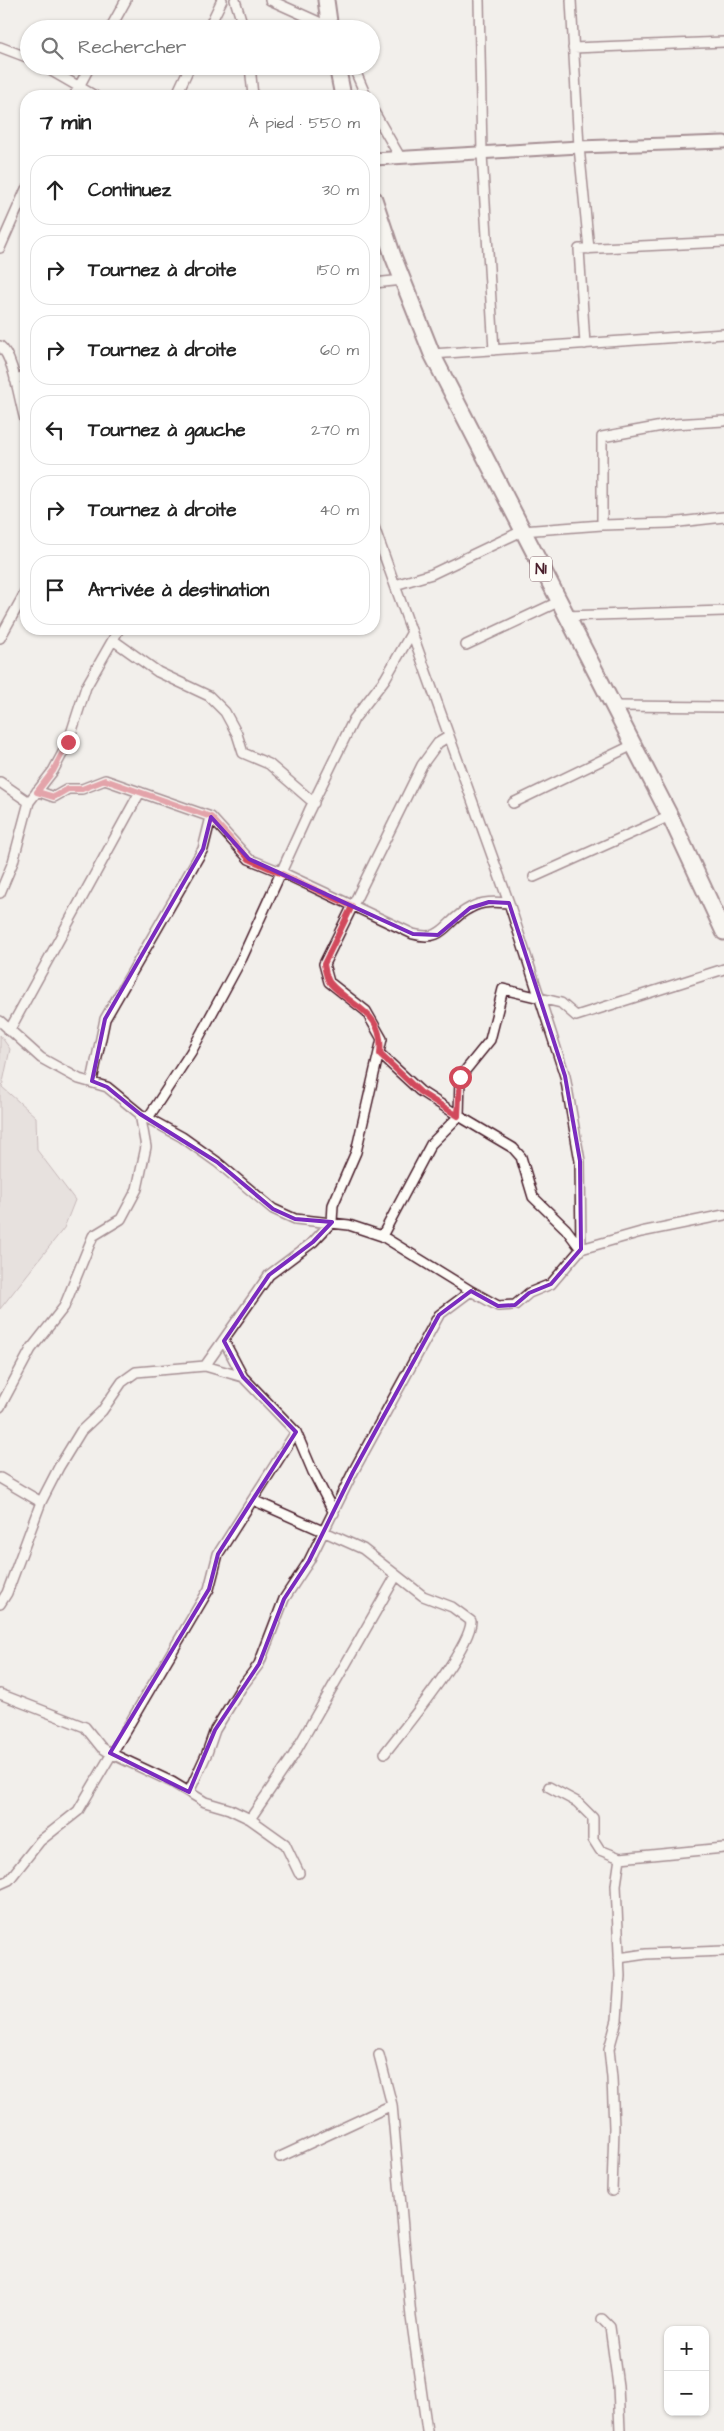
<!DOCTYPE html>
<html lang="fr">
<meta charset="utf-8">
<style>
:root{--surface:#fff;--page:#f2f2f2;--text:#222;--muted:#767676;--line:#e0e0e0}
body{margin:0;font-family:"Architects Daughter",sans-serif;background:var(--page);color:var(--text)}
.controls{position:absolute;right:15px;bottom:15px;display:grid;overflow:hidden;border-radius:10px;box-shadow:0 1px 4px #0004}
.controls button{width:45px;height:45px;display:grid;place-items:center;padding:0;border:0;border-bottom:1px solid var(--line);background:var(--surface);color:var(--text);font:25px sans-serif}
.stop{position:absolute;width:15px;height:15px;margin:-11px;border:4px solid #d1495b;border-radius:50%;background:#fff}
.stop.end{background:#d1495b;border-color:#fff;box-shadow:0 1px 5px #0008}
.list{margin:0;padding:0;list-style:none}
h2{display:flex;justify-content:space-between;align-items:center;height:65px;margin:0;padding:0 20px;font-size:21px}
h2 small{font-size:16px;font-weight:400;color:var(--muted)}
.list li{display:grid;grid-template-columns:32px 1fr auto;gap:15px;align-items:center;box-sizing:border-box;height:70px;margin:0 10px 10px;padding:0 10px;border:1px solid var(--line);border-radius:20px}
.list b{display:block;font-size:19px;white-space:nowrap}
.list em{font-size:16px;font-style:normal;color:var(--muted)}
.icon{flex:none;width:28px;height:28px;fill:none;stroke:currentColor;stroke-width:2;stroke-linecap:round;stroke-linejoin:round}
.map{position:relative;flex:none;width:724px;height:2431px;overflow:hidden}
.search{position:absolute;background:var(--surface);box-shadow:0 1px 4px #0004;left:20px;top:20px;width:360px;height:55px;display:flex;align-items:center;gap:12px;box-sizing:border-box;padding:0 18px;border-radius:28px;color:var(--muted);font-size:19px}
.panel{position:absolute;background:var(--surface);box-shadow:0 1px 4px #0004;left:20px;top:90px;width:360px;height:545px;border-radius:20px}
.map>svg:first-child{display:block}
</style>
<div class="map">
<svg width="724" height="2431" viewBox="0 0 724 2431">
<rect width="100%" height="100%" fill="#f2efeb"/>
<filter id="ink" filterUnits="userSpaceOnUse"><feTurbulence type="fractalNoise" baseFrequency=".02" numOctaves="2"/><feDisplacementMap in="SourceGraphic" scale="10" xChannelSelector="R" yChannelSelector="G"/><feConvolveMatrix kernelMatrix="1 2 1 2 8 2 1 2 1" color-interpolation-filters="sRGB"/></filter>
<g filter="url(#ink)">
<!-- green -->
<path fill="#d9d0cf" stroke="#92787d" d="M0,1035L10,1049L2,1087L36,1117L37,1150L75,1200L64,1228L0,1309Z"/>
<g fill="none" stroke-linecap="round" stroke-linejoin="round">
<!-- minor casing -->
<g stroke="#4a1f2b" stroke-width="12">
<path id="minor" d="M235,0L244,29
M270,0L330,27
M479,0L482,154L494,350
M571,0L579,147L589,249
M110,29L126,0
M208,29L222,0
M0,47L29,58
M573,48L724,42
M43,66L95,96
M250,66L253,96
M353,66L366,96
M74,96L90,66
M176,96L190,66
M374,112L400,157
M0,248L26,189
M374,283L403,280
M585,344L579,249L724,242
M0,346C14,356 20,406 26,423
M432,354L724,334
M15,380L26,375
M602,525V437L673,424L724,421
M374,527L509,903L565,1076L580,1161L581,1249
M395,585L432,574L522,531L602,525L670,523L724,517
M565,616L724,611
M0,638L26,591
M113,640L158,672L209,696L225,712L237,734L243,753L269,764L314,803
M466,645L558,602
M613,706L724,707
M0,782L29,802
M37,791L54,797L68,789H82L105,780L211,817L249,859L281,872L413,934C445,943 445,920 470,908C482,901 495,902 509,903
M513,803L633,745
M534,877L670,816
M0,893L13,862L29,802L53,771L68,743L86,687L119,629
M0,1021L41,1058L79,1079L107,1087L140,1114L182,1137L217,1162L273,1209L295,1219L349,1225L382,1236L471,1291
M9,1031L140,792
M380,1054L420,1091L459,1116L431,1144L382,1236
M92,1081L105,1019L203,849L211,817
M148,1118L191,1052L242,958L309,811L354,719L385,679L412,632
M581,1249L566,1229L533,1197L521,1157L513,1148L459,1116L460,1077L490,1040L503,989L561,1003L576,1016L724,969
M224,1341L243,1377L296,1432L313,1472L334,1513
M205,1366L269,1275L313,1242L332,1222L333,1205L356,1152L382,1039L366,1011L329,982L324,964L422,765L438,743L448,737
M0,1407L31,1349L64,1307L93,1236L121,1219L137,1189L146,1147L140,1114
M0,1478L41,1502
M253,1500L363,1549L423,1596L452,1607L471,1621C471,1648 404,1728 385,1753
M0,1604L7,1593L41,1502L59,1467L81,1431L102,1411L122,1382L136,1372L205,1366L243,1377
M0,1694L85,1727L101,1747L110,1753L172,1782L205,1802L229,1809L250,1819L285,1844L299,1873
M549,1787L577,1802L593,1818V1839L600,1850L620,1858L724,1848
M189,1792L207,1753L215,1730L241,1688L259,1664L284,1599L309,1561L353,1472L439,1315L471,1291L498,1306L515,1305L529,1293L551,1284L581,1249L641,1232L724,1215
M250,1819L293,1756L396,1576
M0,1884L9,1880L40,1841L78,1811L209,1589L218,1554L296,1432
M619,1958L646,1954L724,1951
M379,2055L392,2105L411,2317L427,2431
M280,2157L392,2105
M612,2191L614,2128L612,2078L609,2049L617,2020L620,1976L616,1885L620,1858
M602,2319L610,2327L618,2386L620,2431"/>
</g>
<!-- tertiary casing -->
<g stroke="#4a1f2b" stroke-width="15">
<path id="tertiary" d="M374,159L579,147L724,142"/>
</g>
<!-- trunk casing -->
<g stroke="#4a1f2b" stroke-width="19">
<path id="trunk" d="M326,0L330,29
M337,66L343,96
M374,199L393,256L432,354L670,816L724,932"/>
</g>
<!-- minor -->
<use href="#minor" stroke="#fdfcf7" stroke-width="9"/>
<!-- tertiary -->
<use href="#tertiary" stroke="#fdfcf7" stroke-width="11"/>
<!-- trunk -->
<use href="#trunk" stroke="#fdfcf7" stroke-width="15"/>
</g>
</g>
<g fill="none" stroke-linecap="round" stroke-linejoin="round" filter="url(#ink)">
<!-- route -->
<path stroke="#d1495b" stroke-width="6" d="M68,742L53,771L37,792L54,797L68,789H82L105,780L211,817L249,859L352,906L324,964C325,970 326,978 330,983C351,1008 385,1011 380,1054L420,1092L458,1116L460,1077"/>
</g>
<!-- marked area -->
<path d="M0 0H724V2431H0ZM211,817L249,859L413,934L438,935L470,908L489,902L509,903L565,1076L580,1161L581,1249L551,1284L529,1293L515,1305L498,1306L471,1291L439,1315L353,1472L309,1561L284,1599L259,1664L215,1730L189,1792L110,1753L209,1589L218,1554L296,1432L243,1377L224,1341L269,1275L313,1242L332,1222L295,1219L273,1209L217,1162L140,1114L107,1087L92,1081L105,1019L203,849Z" fill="#f2efeb" fill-opacity=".55" fill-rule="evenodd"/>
<path fill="none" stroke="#7b2cbf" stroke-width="4" stroke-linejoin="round" d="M211,817L249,859L413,934L438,935L470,908L489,902L509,903L565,1076L580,1161L581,1249L551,1284L529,1293L515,1305L498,1306L471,1291L439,1315L353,1472L309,1561L284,1599L259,1664L215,1730L189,1792L110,1753L209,1589L218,1554L296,1432L243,1377L224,1341L269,1275L313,1242L332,1222L295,1219L273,1209L217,1162L140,1114L107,1087L92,1081L105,1019L203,849Z"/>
<g text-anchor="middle" stroke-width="4.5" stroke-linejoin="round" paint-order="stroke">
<!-- shield labels -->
<rect fill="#fdfcf7" stroke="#806168" stroke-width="1" x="530" y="556.5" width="22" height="25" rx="4"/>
<g font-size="15" font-weight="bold" fill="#4a1f2b">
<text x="541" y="574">N1</text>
</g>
</g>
</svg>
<div class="controls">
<button>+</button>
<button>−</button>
</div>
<div class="stop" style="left:460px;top:1077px"></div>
<div class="stop end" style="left:68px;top:742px"></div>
<div class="search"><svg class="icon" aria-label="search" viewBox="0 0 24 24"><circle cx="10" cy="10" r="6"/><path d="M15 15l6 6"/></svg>Rechercher</div>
<section class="panel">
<h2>7 min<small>À pied · 550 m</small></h2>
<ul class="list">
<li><svg class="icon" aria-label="ahead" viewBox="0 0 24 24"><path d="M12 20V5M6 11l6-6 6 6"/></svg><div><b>Continuez</b></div><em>30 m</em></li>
<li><svg class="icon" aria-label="right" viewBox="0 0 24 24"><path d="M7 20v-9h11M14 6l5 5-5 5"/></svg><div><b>Tournez à droite</b></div><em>150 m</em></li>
<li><svg class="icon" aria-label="right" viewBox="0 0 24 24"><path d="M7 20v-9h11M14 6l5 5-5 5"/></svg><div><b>Tournez à droite</b></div><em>60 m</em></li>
<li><svg class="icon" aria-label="left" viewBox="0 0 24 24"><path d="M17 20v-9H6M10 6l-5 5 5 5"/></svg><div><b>Tournez à gauche</b></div><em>270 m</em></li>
<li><svg class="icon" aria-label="right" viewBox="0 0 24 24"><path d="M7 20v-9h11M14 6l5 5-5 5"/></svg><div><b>Tournez à droite</b></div><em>40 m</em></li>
<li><svg class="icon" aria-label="arrive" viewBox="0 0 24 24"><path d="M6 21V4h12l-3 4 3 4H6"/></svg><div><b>Arrivée à destination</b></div></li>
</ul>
</section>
</div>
